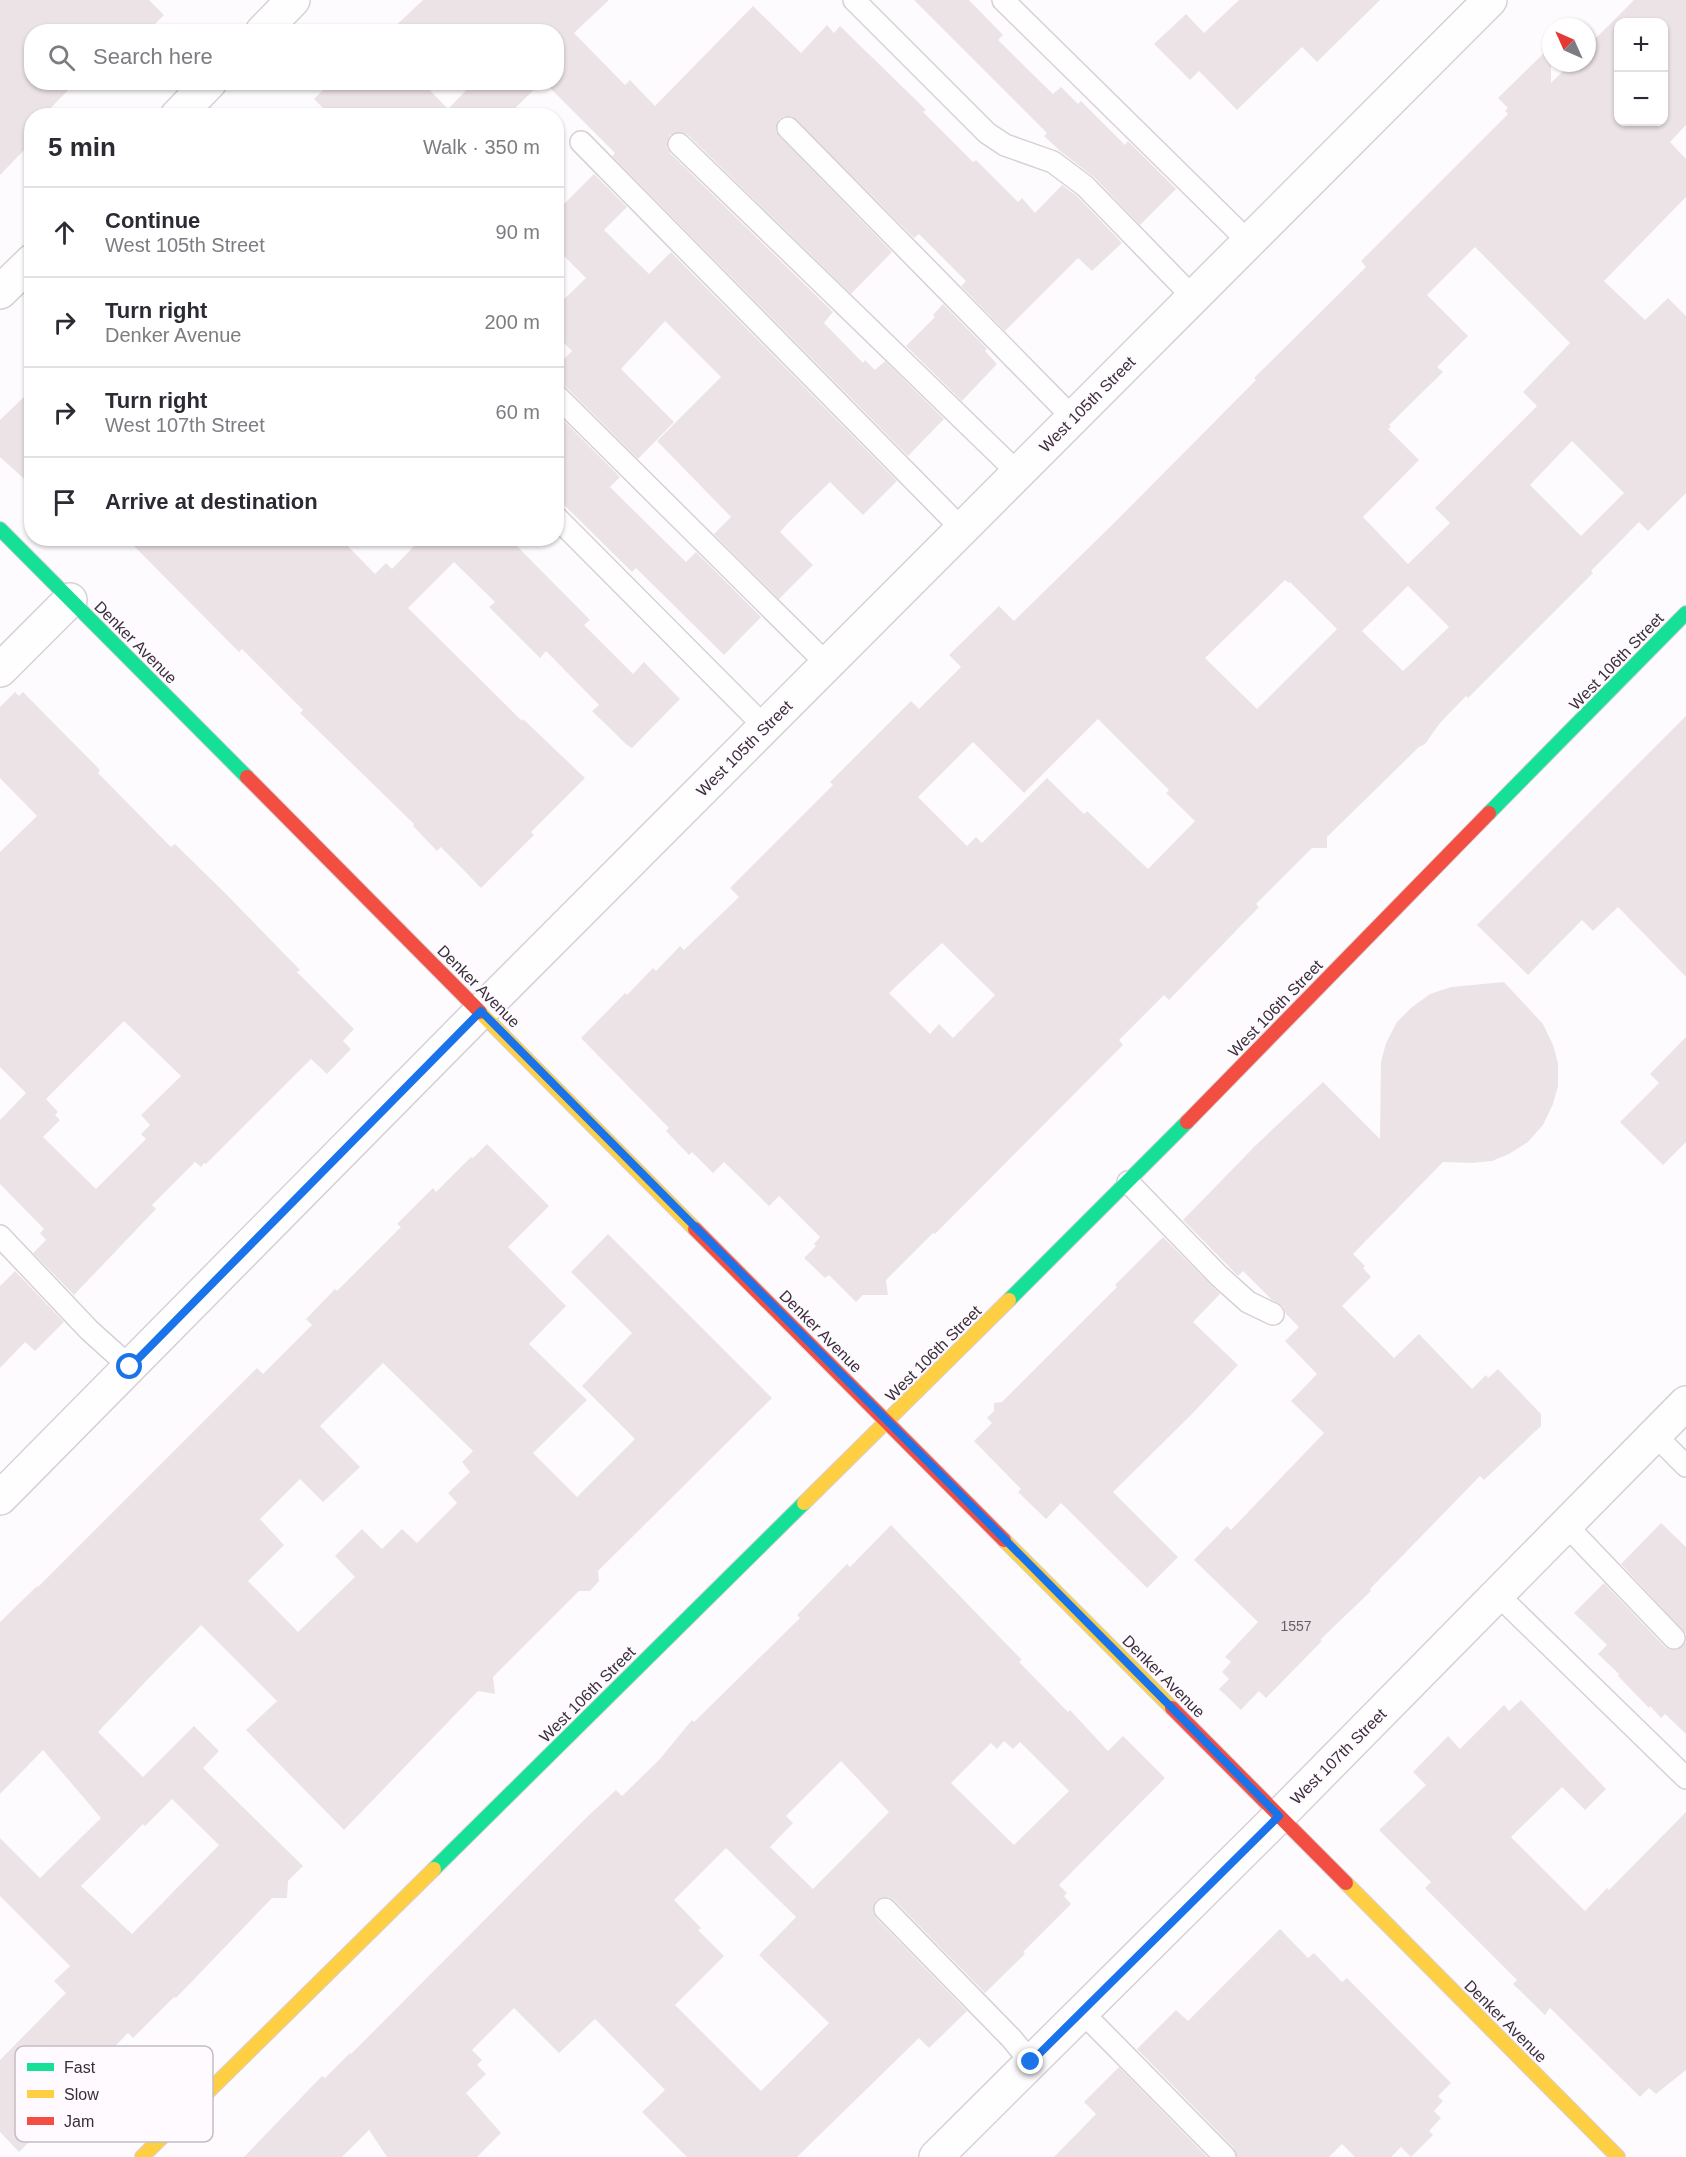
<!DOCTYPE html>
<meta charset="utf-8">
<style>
:root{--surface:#fff;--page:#f7f7f7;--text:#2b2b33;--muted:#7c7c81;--line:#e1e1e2}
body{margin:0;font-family:Helvetica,sans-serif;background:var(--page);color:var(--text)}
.controls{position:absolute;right:18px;top:18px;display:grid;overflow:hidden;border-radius:12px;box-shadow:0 2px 4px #0004}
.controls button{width:54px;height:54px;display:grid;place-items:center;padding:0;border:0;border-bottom:2px solid var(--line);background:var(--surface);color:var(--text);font:30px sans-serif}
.compass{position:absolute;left:1542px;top:18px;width:54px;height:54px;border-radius:50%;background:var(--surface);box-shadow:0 2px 4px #0004;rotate:315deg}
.stop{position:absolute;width:18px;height:18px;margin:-14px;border:4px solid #1a73e8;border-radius:50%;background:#fff}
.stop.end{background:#1a73e8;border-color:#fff;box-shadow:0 2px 6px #0008}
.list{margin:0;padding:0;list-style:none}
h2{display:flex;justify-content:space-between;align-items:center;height:78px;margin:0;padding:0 24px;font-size:26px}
h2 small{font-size:20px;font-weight:400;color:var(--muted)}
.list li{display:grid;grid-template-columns:39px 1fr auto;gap:18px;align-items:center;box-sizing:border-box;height:90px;padding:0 24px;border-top:2px solid var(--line)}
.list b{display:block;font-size:22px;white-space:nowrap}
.list p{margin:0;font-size:20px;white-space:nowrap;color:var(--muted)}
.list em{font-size:20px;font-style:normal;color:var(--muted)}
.icon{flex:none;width:33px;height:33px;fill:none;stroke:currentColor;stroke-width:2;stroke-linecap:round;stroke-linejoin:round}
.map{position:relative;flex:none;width:1686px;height:2157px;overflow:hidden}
.search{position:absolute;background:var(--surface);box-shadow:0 2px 4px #0004;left:24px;top:24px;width:540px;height:66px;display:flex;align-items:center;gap:15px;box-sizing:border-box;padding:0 21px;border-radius:24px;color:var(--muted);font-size:22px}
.panel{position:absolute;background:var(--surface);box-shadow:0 2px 4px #0004;left:24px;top:108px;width:540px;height:438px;border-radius:24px}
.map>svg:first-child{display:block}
</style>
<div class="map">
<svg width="1686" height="2157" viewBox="0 0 1686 2157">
<rect width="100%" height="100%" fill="#fefbfe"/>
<!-- building -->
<path fill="#ece3e7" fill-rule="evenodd" d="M0,0H149L164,15L147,32H32V82H76L43,116H32V142L0,175Z
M423,0H609L574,33L625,85L630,80L655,106L753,6L801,53L827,25L834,33L840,26L919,103L926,110L923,112L973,162L976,160L1018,202L1022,198L1035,213L1062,185L1077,196L1122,243L1092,271L1078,258L1005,331L961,286L966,281L919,234L914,238L792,116H784L779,119L776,131L779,136L892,252L851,294L688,135L682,132L670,135L667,141V148L670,153L833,312L824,323L863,363L865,360L875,370L885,361L944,419L908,456L612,156L615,153L544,82H556V32H389Z
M914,0H969L1003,35L998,40L1053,94L1061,87L1078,104L1081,101L1125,145L1128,141L1176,189L1140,225L1094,177L1060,151L1044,136L1047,133Z
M1239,0H1380L1317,62L1302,47L1237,110L1199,71L1190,80L1154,44L1186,14L1204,33Z
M1634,0H1686V125L1670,142L1686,159V197L1604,281L1645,320L1668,298L1686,316V493L1648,531L1639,522L1591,571L1593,573L1468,698L1466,696L1440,723L1425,744L1419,747L1327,837V848H1312L1256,904L1259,907L1169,1000L1164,995L1119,1040L1123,1045L935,1234L933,1233L886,1280L888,1295H863L856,1302L829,1275L825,1278L804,1258L816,1246L814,1244L820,1237L779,1196L769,1206L724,1162L713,1173L692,1152L689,1155L666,1131L669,1128L581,1038L625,993L627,995L653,968L656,971L680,946L684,950L739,897L730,888L833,785L830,782L911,701L919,709L961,667L949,655L999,606L1014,621L1115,522L1256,380L1254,378L1366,267L1361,261L1508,114L1505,111L1508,108L1498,98L1551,46V83L1571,63H1587V47ZM1618,22H1664V122H1618ZM1475,247L1570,343L1523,392L1537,406L1435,508L1450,523L1408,564L1363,517L1419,460L1388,429L1391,427L1389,425L1443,372L1437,367L1468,336L1427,295ZM1572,441L1624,493L1581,536L1530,485ZM1285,580L1289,583L1290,582L1337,629L1257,709L1205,658ZM1408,586L1449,627L1403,671L1362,631ZM1098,719L1169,790L1166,793L1195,821L1148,869L1087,811L1084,814L1047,778L982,843L976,837L967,846L918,797L973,742L1024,793ZM942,943L995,995L953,1038L939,1024L930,1034L889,993Z
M331,82H422L448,109L474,82H542L507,116H331L314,99Z
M594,174L627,207L604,230L649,274L671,252L897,481L863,515L830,482L789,522L780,532L813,565L779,599L714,534L731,517L657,441L721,377L665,321L621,369L674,422L638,459L565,386L556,383V367L572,351L556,335V307L586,278L556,248V212Z
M943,304L987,349L985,351L997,364L962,401L906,346L935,317L933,315Z
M32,389V486L0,457V420Z
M556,413L620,477L610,487L686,562L696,552L761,617L724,655L636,568L632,572L556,497Z
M126,538H340L375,574L386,563L392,569L422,538H509L590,620L584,625L633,674L644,662L680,699L632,748L627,745L592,711L599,705L546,651L540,658L489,607L495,602L454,562L408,608L522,721L523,719L585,778L531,832L534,835L481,888L441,847L437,851L413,826L414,824L300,713L303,710L242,649L239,652Z
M15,692L19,696L23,692L100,770L98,773L166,842L171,847L175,844L225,893L300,970L297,972L354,1029L343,1041L351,1049L327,1074L311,1059L206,1164L204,1163L201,1167L195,1162L152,1205L156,1209L74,1295L33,1253L46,1240L40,1233L44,1229L0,1184V1120L26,1093L0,1067V852L37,816L0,778V707ZM124,1021L181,1076L141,1115L150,1125L141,1134L146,1139L96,1189L43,1137L60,1120L55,1115L58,1112L46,1099Z
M1686,716V977L1618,907L1593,931L1582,920L1528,975L1477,925Z
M1504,982L1543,1024L1553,1045L1558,1063V1086L1553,1104L1543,1125L1528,1142L1509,1154L1492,1161L1472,1163L1443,1162L1353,1254L1365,1266L1363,1268L1371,1277L1342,1306L1394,1358L1419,1334L1472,1389L1486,1375L1488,1378L1498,1369L1541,1414V1426L1484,1480L1480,1476L1370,1589L1371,1591L1320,1640L1322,1641L1266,1698L1259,1691L1241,1710L1219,1689L1229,1679L1222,1672L1231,1662L1225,1657L1258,1622L1194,1560L1227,1526L1231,1530L1324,1433L1291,1401L1317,1374L1285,1341L1299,1327L1286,1314L1283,1306L1271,1299L1243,1271L1238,1276L1183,1220L1256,1145L1323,1082L1380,1139L1381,1062L1386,1043L1397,1022L1412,1007L1430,994L1451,987Z
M1686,1037V1142L1663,1165L1620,1122L1659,1083L1650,1074Z
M487,1144L549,1206L508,1247L566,1306L529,1344L587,1400L533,1453L577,1497L635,1439L582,1386L632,1333L571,1272L608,1234L772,1398L598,1571L599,1581L590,1591H579L493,1677L495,1694L478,1691L344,1830L246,1730L277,1701L201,1625L149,1678L98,1732L143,1777L194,1726L219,1751L203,1768L303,1866L288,1881L287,1898H272L177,1997L173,1998L133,2038L128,2033L83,2079L88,2083L19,2152L0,2132V2060L66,1993L54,1981L70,1966L0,1896V1838L40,1878L101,1818L43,1750L0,1794V1622L37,1586L38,1587L257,1368L263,1374L312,1325L306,1319L335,1289L337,1291L401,1227L397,1224L433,1188L436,1192L471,1157L473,1158ZM383,1363L473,1451L462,1462L470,1472L448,1493L457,1503L417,1543L402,1529L382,1549L362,1529L335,1556L355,1577L298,1632L248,1581L284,1545L260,1519L300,1479L323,1502L360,1467L320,1426ZM172,1799L219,1845L132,1934L81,1886L143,1824L145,1826Z
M1163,1237L1220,1294L1193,1322L1238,1365L1190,1416L1113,1492L1178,1557L1147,1588L1061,1503L1046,1519L1018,1492L1021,1489L974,1441L992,1423L987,1418L994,1411V1403L1002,1402L1117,1287L1115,1285Z
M15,1271L64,1322L35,1351L25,1342L0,1368V1286Z
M1661,1523L1686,1547V1634L1621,1564Z
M891,1525L1022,1660L1019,1662L1068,1712L1070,1710L1108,1751L1123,1736L1165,1778L1059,1885L1067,1893L1064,1896L1071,1904L1023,1952L1025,1954L985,1993L894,1900L889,1897H882L876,1900L873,1912L876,1918L967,2011L929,2048L919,2038L797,2157H687L642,2112L665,2090L595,2019L559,2053L514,2008L472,2050L482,2060L477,2065L486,2074L466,2093L501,2133L477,2157H387L369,2130L342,2157H244L322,2076L325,2078L350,2053L351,2054L588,1816L616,1790L622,1796L659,1760L692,1720L694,1722L800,1618L797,1615L847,1564L850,1567ZM1004,1741L1013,1749L1020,1742L1069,1791L1014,1845L951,1783L991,1743L997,1749ZM841,1761L889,1812L813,1889L770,1847L793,1823L786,1816ZM726,1848L796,1917L759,1955L829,2023L761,2091L675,2005L724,1956L698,1930L701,1928L674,1900Z
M1604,1583L1665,1647L1671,1650H1678L1686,1642V1734L1665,1714L1661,1718L1650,1706L1649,1708L1618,1676L1619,1674L1598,1654L1607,1645L1574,1613Z
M1521,1700L1606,1789L1585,1810L1562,1787L1511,1837L1585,1911L1607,1888L1609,1890L1686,1812V2070L1656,2094L1649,2088L1640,2097L1550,2008L1545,2015L1513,1984L1517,1980L1425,1888L1431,1882L1379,1830L1426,1785L1413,1772L1448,1736L1460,1749L1504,1705L1509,1711Z
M1280,1929L1308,1958L1314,1953L1342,1982L1347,1978L1451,2083L1438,2096L1443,2101L1434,2111L1441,2118L1429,2131L1433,2135L1411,2157L1401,2147L1391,2157H1355L1342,2144L1329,2157H1237L1234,2148L1137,2049L1176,2010L1188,2021Z
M1119,2067L1207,2157H1054L1096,2114L1084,2102Z"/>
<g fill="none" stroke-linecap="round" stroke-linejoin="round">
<!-- lane casing -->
<g stroke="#d7d1d7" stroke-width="24">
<path id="lane" d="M854,0L987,133L1005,145L1053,162L1085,186L1193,297
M1003,0L1249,242
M788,128L1073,418
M581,142L962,529
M679,144L1018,473
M556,395L827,664
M556,517L765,727
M1128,1182L1219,1276L1248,1302L1273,1314
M0,1236L89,1330L130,1367
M1655,1435L1686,1466
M1566,1525L1674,1638
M1497,1594L1686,1778
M885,1909L1011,2038L1031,2062
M1082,2012L1225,2157"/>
</g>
<!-- street casing -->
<g stroke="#d7d1d7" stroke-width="36">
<path id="street" d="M262,32L293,0
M177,116L210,82
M0,292L32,261
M0,670L70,600
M0,1498L481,1011L1490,0
M936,2157L1279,1816L1686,1403"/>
</g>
<!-- fast casing -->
<g stroke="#d7d1d7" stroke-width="16">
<path id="fast" d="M0,529L247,777
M1489,813L1686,613
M1009,1300L1187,1122
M434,1869L804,1503"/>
</g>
<!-- slow casing -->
<g stroke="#d7d1d7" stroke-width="16">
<path id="slow" d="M480,1012L695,1229
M804,1503L1009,1300
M1004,1540L1172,1708
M1346,1883L1618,2157
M142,2157L434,1869"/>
</g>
<!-- jam casing -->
<g stroke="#d7d1d7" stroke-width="16">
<path id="jam" d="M247,777L480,1012
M1187,1122L1489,813
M695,1229L1004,1540
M1172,1708L1346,1883"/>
</g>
<!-- lane -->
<use href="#lane" stroke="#fffeff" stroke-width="21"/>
<!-- street -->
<use href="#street" stroke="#fffeff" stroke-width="33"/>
<!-- fast -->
<use href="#fast" stroke="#16e098" stroke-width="14"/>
<!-- slow -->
<use href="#slow" stroke="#ffcf43" stroke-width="14"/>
<!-- jam -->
<use href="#jam" stroke="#f24e42" stroke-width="14"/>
</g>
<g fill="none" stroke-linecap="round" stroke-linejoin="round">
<!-- route -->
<path stroke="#1a73e8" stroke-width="8" d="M130,1367L481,1011L1279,1816L1031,2062"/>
</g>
<g text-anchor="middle" stroke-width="4.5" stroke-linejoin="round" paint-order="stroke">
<!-- number labels -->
<g font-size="14" fill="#675d66">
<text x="1296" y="1631">1557</text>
</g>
<!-- street labels -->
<g font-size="16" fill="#392f39" stroke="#fffaff">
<text transform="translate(1087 404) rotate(-45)" y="6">West 105th Street</text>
<text transform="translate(136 642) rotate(45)" y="6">Denker Avenue</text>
<text transform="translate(1616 661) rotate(-46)" y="6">West 106th Street</text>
<text transform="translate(744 748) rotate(-45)" y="6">West 105th Street</text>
<text transform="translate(479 986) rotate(45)" y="6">Denker Avenue</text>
<text transform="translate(1275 1008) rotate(-46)" y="6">West 106th Street</text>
<text transform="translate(821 1331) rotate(45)" y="6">Denker Avenue</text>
<text transform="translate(933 1353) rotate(-45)" y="6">West 106th Street</text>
<text transform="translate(1164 1676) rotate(45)" y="6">Denker Avenue</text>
<text transform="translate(587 1694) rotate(-45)" y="6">West 106th Street</text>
<text transform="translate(1338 1756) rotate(-45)" y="6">West 107th Street</text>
<text transform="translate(1506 2021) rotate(45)" y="6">Denker Avenue</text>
</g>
</g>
<!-- legend -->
<rect x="15" y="2046" width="198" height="96" rx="9" fill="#fffaff" stroke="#c4bdc4" stroke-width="1.5"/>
<rect x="27" y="2063" width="27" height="8" fill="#16e098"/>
<rect x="27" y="2090" width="27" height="8" fill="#ffcf43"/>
<rect x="27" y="2117" width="27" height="8" fill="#f24e42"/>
<g font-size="16" fill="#392f39">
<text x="64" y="2073">Fast</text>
<text x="64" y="2100">Slow</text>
<text x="64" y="2127">Jam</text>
</g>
</svg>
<div class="controls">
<button>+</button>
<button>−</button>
</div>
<svg class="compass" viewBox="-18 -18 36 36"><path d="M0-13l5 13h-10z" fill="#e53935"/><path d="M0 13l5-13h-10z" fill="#7c7c81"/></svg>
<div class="stop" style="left:130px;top:1367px"></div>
<div class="stop end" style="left:1031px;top:2062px"></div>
<div class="search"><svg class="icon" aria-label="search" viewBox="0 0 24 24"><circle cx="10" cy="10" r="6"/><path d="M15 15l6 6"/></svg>Search here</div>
<section class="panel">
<h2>5 min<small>Walk · 350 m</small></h2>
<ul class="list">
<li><svg class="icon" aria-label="ahead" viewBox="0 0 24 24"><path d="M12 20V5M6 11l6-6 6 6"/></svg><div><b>Continue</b><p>West 105th Street</p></div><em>90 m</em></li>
<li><svg class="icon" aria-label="right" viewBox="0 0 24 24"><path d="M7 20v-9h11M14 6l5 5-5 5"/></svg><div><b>Turn right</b><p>Denker Avenue</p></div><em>200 m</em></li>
<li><svg class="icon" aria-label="right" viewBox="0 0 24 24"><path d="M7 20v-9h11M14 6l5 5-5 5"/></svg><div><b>Turn right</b><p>West 107th Street</p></div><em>60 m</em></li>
<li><svg class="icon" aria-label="arrive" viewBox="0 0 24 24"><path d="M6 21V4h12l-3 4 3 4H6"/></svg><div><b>Arrive at destination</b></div></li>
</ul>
</section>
</div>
